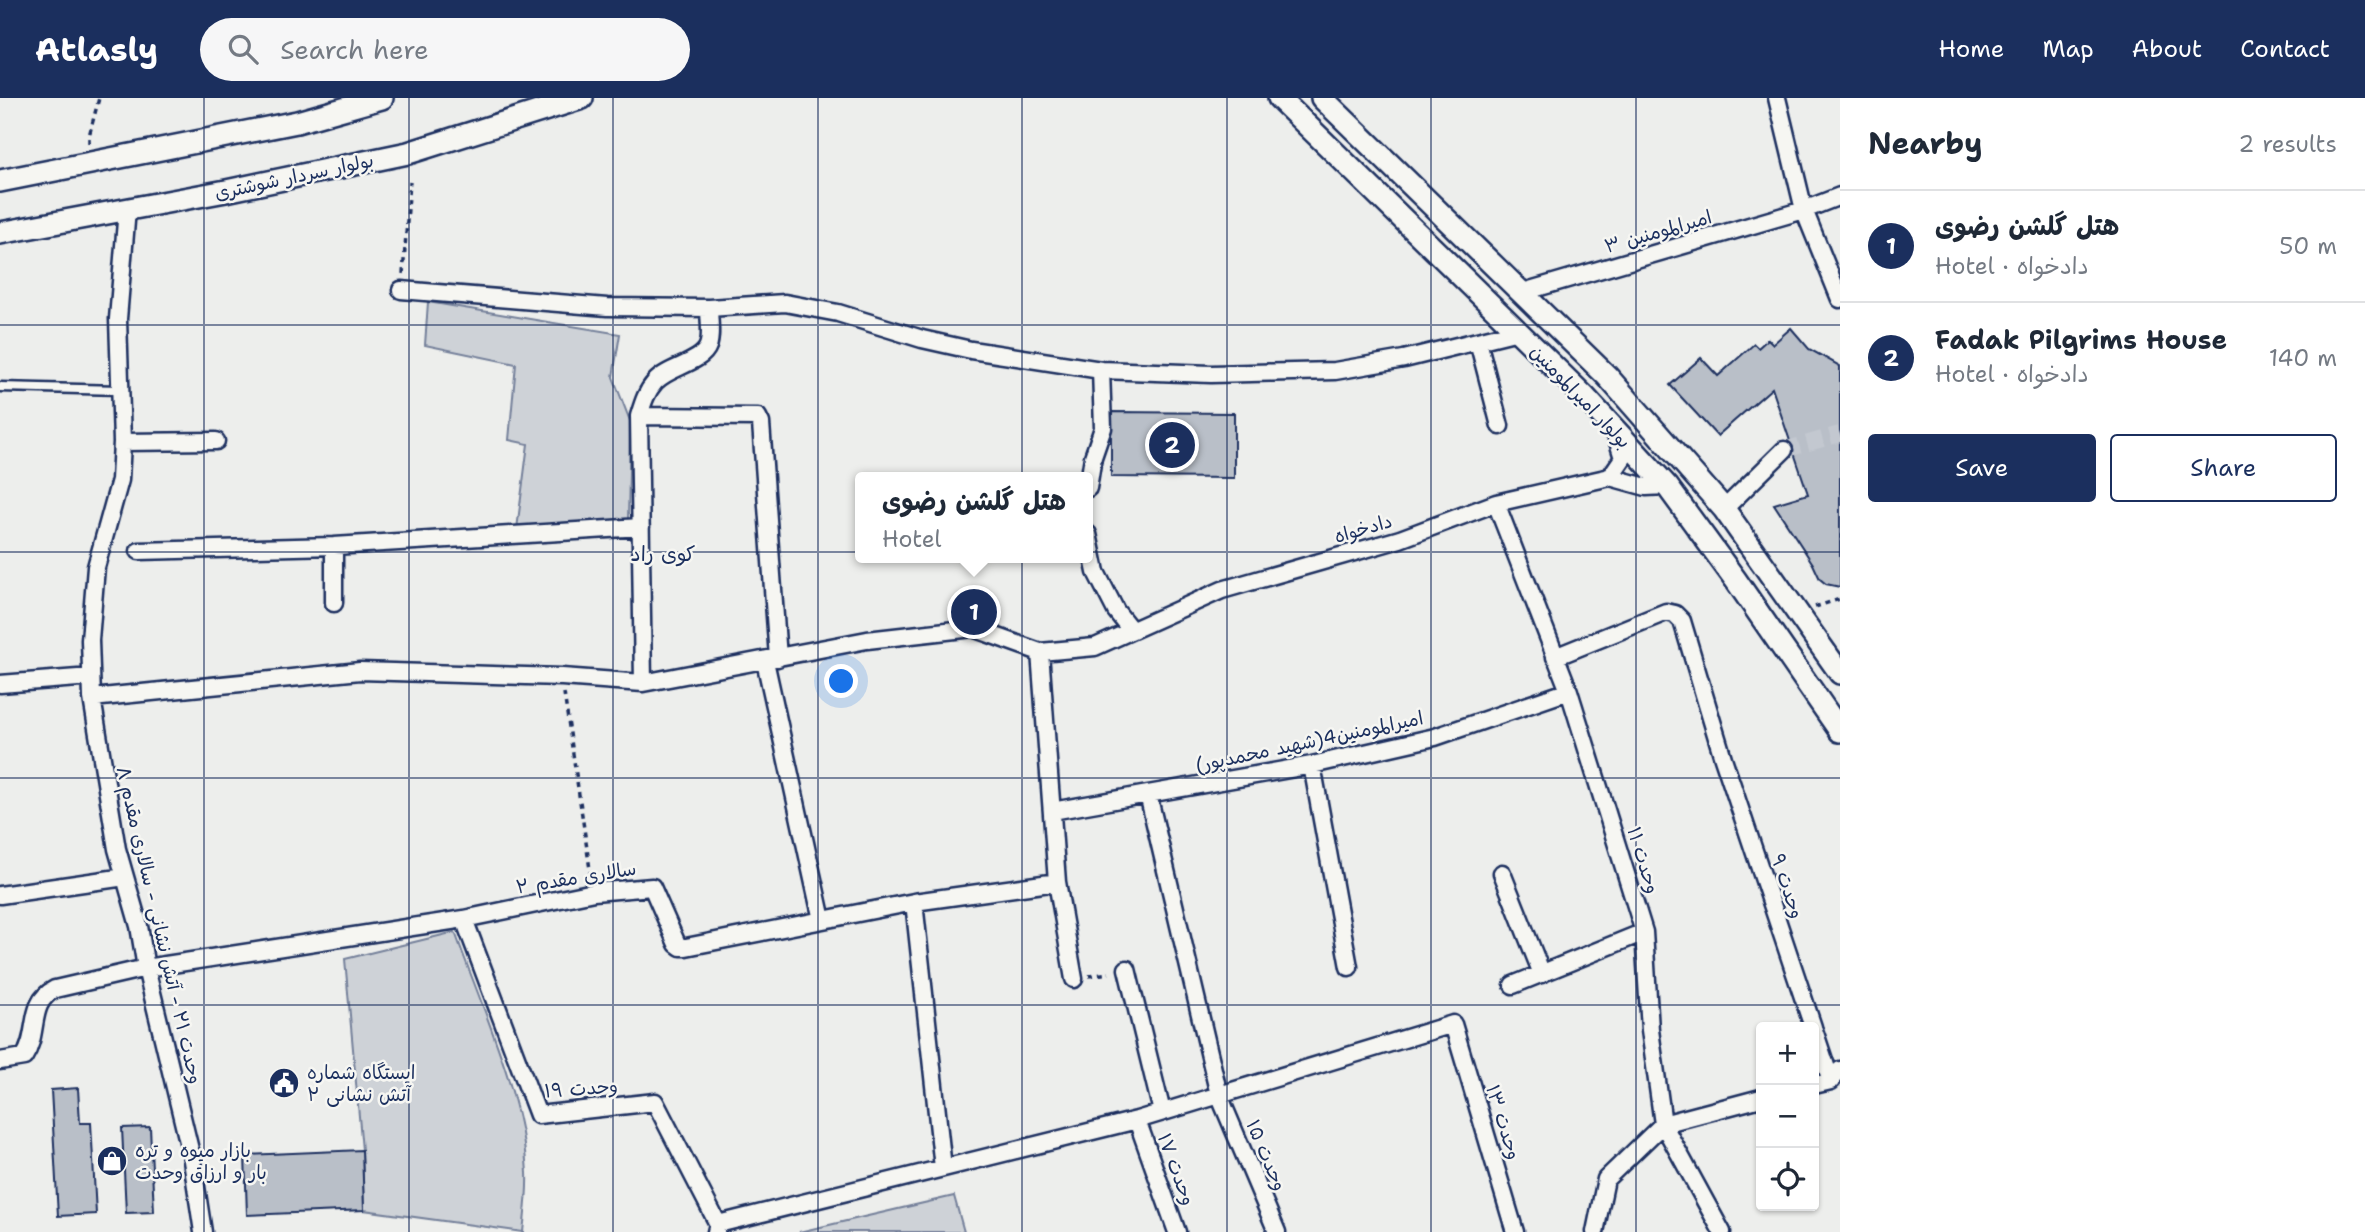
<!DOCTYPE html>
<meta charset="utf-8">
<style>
:root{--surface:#fff;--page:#f6f6f7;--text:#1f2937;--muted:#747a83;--line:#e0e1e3;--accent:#1b2f5e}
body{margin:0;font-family:"Shantell Sans","Playpen Sans Arabic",sans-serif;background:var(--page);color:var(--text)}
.controls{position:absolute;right:21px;bottom:21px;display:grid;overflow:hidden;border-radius:7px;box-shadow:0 2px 5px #0004}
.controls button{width:63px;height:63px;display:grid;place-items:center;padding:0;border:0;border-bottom:2px solid var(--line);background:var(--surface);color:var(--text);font:35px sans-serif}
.you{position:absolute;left:842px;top:584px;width:24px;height:24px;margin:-18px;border:5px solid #fff;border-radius:50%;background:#1a73e8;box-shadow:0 0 0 10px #1a73e833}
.badge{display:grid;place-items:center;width:46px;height:46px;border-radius:50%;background:var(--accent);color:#fff;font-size:23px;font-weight:700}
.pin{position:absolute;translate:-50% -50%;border:4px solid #fff;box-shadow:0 2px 7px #0006}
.popup{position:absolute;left:855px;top:374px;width:238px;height:91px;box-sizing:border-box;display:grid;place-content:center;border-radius:7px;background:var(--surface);filter:drop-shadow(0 2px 5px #0005);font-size:23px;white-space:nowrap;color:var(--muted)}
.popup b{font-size:26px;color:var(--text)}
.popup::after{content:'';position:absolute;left:50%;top:100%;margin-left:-14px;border:14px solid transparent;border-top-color:var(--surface)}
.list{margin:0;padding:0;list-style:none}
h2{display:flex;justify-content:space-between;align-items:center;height:91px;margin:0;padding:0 28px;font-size:30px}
h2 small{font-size:23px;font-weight:400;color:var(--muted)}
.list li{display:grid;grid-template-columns:46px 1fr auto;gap:21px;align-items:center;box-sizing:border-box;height:112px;padding:0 28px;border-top:2px solid var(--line)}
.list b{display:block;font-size:26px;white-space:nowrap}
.list p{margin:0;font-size:23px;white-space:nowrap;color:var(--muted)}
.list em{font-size:23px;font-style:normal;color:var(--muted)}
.actions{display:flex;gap:14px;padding:21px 28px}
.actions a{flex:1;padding:16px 0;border:2px solid var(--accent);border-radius:7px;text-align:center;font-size:24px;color:var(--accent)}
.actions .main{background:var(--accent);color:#fff}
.icon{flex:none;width:38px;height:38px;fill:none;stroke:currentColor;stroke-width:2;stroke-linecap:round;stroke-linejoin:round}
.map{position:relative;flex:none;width:1840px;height:1134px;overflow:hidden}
header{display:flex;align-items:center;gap:42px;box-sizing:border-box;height:98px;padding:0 35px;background:var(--accent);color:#fff}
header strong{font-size:33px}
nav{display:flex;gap:38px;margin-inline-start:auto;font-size:24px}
.search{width:490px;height:63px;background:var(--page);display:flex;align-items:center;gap:18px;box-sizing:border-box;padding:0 24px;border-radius:38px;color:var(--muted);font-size:26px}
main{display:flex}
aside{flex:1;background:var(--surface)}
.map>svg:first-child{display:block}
</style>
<header>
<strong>Atlasly</strong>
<div class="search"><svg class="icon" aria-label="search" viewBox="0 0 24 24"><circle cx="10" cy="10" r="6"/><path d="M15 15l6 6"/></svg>Search here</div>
<nav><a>Home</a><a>Map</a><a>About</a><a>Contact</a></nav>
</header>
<main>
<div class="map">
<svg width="1840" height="1134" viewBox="0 0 1840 1134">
<rect width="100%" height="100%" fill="#edeeec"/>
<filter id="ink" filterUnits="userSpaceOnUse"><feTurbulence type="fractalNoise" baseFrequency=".0143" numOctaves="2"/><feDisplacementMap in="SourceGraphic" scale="14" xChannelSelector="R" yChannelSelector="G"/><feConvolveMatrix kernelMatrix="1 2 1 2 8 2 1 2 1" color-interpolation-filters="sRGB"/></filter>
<g filter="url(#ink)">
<!-- green -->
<path fill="#ced2d7" stroke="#74809a" stroke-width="2" d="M428,204L620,236L613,279L630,323L628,423L517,431L528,346L509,342L516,266L425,247Z
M455,834C481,907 523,998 527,1075C528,1094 525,1115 523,1134L364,1112L362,1052L345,861Z
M954,1098L964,1134H799Z"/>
<!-- building -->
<path fill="#b9bfc8" stroke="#1b2f5e" stroke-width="2" d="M1791,230L1809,251L1840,268V489L1826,486L1820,481L1813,466L1774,406L1808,396L1772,290L1717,338L1670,287L1701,260L1718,278L1754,246L1758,250L1768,241L1773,246Z
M1111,314L1234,315V380L1111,379Z
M78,990L80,1025H91L96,1116L58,1118L51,992Z
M150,1029L154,1114L126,1115L122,1030Z
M362,1052L364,1112L247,1117L245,1057Z"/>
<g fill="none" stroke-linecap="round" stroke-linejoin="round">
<!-- minor-tunnel -->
<path stroke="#c3c8d0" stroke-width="16" stroke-dasharray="16 8" stroke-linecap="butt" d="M1784,352L1840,336"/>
<!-- service casing -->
<g stroke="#1b2f5e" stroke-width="13">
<path id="service" d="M0,289L120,292"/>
</g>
<!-- minor casing -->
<g stroke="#1b2f5e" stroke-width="21">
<path id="minor" d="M1777,0L1804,112L1840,201
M127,111L118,221L122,344L120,382L96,469L90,542L92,600L117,751L139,828L146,870L191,1056L203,1134
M401,192L607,209L709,210L785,205L838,215L922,241L971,252L1101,272L1211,276L1335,273L1404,261L1518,233
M1523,194L1804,112L1840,98
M1478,243L1500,328
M639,318L758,319L761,325L778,560
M122,344L216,343
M1610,379L1623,360L1615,334
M1088,390L1093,359L1103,330L1101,272
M1496,405L1569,593L1644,834L1650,932L1663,1026L1722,1134
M1724,411L1784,352
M1088,436L1096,474L1116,513L1131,532
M139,453L334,448L641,429
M334,505V448
M1040,554L1057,784L1074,881
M1555,559L1666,514L1675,516L1682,523L1723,660L1813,929
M765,563L822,822
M643,585L639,318C643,305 646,294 655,284C668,269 702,265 708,248C712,238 709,221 709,210
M0,586L91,579
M92,600L360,573L562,579L643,585L867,542L973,530L1040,554L1095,549L1222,492L1400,441L1496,405L1610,379L1646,389L1667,388
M1312,667L1349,869
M1148,696L1219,997L1277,1134
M1052,713L1312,667L1435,639L1569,593
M1502,775L1542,876
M0,797L125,779
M914,804L943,1070
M464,821L538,1017L655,1004L718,1126
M1127,871L1162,1014
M1513,887L1644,834
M1814,932L1831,983
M0,963L24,959C40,935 27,905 55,891L146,870L464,821L594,794L652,789L677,846L681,849H686L914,804L1057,784
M1814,987L1831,983L1840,972
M1137,1022L1177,1134
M716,1134L718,1126L1137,1022L1453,926L1515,1134
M1595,1134L1606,1081L1663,1026L1761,1000"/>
</g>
<!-- tertiary casing -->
<g stroke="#1b2f5e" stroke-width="26">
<path id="tertiary" d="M1279,0L1585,299L1667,388L1735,481L1840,633
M1322,0L1607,278L1724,411L1840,575
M0,83L297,24L382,0
M0,135L226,93L408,55L582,0"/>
</g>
<!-- path -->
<path stroke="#1b2f5e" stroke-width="3.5" stroke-dasharray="5 5" stroke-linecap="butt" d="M89,45V38L99,0
M403,176L410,84
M1815,509L1840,501
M564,595L591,778
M1089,878L1109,875"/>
<!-- service -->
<use href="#service" stroke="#f6f6f2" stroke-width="8"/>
<!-- minor -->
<use href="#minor" stroke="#f6f6f2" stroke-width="16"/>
<!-- tertiary -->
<use href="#tertiary" stroke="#f6f6f2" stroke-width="21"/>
</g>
</g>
<!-- grid -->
<path fill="none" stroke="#1b2f5e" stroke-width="2" stroke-opacity="0.55" d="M204,0V1134M409,0V1134M613,0V1134M818,0V1134M1022,0V1134M1227,0V1134M1431,0V1134M1636,0V1134M0,227H1840M0,454H1840M0,680H1840M0,907H1840"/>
<!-- icons -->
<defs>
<g id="civic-disc" transform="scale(1.575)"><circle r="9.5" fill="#1b2f5e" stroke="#f6f6f2"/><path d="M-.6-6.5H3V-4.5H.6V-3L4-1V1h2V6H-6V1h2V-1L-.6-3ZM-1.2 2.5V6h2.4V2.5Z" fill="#fff"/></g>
<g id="shop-disc" transform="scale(1.575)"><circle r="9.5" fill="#1b2f5e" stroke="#f6f6f2"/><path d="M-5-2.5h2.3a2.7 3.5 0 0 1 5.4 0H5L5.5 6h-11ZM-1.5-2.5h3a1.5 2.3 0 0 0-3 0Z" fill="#fff"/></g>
</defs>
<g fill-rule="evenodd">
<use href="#civic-disc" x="284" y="985"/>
<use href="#shop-disc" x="112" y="1063"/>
</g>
<g text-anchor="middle" stroke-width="5" stroke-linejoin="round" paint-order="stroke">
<!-- street labels -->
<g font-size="19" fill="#1b2f5e" stroke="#f6f6f2">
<text transform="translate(294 78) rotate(-12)" y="7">بولوار سردار شوشتری</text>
<text transform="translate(1658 133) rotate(-16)" y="7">امیرالمومنین ۳</text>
<text transform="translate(1581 298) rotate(46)" y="7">بولوار امیرالمومنین</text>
<text transform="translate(1363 430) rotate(-16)" y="7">دادخواه</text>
<text transform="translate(1309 643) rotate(-12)" y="7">امیرالمومنین4(شهید محمدپور)</text>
<text transform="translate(1644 762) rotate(73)" y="7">وحدت ۱۱</text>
<text transform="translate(576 779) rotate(-9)" y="7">سالاری مقدم ۲</text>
<text transform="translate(1788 788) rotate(72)" y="7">وحدت ۹</text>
<text transform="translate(160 827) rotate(77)" y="7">وحدت ۲۱ - آتش نشانی - سالاری مقدم ۸</text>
<text transform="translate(581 990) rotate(-4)" y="7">وحدت ۱۹</text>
<text transform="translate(1504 1024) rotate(73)" y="7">وحدت ۱۳</text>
<text transform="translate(1267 1057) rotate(67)" y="7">وحدت ۱۵</text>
<text transform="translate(1177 1071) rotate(70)" y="7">وحدت ۱۷</text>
</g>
<!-- poi labels -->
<g font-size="19" fill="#1b2f5e" stroke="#f6f6f2" text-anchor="start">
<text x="307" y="981">ایستگاه شماره<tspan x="307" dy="22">۲ آتش نشانی</tspan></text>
<text x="135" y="1059">بازار میوه و تره<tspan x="135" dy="22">بار و ارزاق وحدت</tspan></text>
</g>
<!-- neighbourhood labels -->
<g font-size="21" fill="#1b2f5e" stroke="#f6f6f2">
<text x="663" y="463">کوی راد</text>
</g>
</g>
</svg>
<div class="controls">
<button>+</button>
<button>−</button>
<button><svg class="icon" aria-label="locate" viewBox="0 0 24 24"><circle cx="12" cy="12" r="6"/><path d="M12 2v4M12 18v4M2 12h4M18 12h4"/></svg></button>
</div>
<div class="you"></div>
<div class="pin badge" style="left:974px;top:514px">1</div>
<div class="popup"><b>هتل گلشن رضوی</b>Hotel</div>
<div class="pin badge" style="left:1172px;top:347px">2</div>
</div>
<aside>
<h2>Nearby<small>2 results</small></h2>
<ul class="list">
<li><span class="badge">1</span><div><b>هتل گلشن رضوی</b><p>Hotel · دادخواه</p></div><em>50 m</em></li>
<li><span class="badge">2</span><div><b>Fadak Pilgrims House</b><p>Hotel · دادخواه</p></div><em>140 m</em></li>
</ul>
<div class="actions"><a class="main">Save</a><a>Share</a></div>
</aside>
</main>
